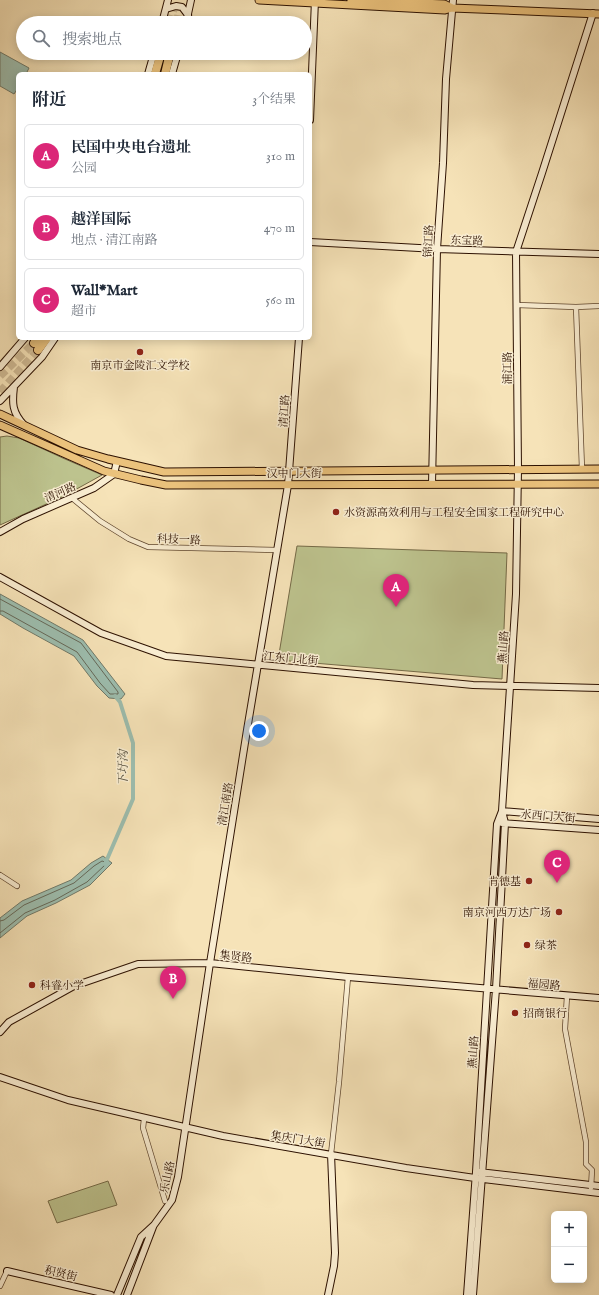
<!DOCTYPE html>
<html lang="zh">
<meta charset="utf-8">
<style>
:root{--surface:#fff;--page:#f6f6f7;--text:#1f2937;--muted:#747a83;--line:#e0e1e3;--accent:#db2777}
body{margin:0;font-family:"IM FELL English","Noto Serif SC",serif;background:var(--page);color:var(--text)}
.controls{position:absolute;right:12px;bottom:12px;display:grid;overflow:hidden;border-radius:6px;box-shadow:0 2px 10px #0003}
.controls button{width:36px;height:36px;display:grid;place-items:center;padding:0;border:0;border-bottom:1px solid var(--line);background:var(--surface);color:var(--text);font:20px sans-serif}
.you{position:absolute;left:259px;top:731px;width:14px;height:14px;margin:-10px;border:3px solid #fff;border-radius:50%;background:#1a73e8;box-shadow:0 0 0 6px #1a73e833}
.badge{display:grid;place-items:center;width:26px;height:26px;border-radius:50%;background:var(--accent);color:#fff;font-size:13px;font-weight:700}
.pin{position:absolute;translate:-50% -33px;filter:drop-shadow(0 1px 2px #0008)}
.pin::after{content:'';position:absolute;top:21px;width:14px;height:12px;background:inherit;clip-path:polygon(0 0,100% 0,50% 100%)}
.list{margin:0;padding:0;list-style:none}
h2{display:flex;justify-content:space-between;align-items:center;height:52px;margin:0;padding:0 16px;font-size:17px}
h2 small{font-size:13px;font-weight:400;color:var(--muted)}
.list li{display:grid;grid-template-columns:26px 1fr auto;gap:12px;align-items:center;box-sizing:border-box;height:64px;margin:0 8px 8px;padding:0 8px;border:1px solid var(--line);border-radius:6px}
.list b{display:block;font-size:15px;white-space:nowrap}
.list p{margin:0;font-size:13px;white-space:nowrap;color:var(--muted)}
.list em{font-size:13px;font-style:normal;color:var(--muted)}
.icon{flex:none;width:22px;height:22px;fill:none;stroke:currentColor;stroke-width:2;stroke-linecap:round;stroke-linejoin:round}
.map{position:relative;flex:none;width:599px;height:1295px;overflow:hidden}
.search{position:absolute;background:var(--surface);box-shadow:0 2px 10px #0003;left:16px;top:16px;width:296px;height:44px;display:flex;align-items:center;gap:10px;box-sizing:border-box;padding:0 14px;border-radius:22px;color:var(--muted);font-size:15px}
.panel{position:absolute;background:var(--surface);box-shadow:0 2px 10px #0003;left:16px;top:72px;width:296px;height:268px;border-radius:6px}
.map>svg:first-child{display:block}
</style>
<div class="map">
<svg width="599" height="1295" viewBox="0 0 599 1295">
<rect width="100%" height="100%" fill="#f6e3b8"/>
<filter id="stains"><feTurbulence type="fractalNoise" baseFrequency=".005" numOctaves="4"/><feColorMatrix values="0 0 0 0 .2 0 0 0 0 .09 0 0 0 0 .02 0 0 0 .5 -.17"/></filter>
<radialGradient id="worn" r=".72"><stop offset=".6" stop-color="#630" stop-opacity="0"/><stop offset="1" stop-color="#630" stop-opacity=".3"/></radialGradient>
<!-- green -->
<path fill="#bdc38e" stroke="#756a47" d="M7,436L19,438L65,459L102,475L64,496L0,525V437Z
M297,546L507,553L502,679L278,660Z
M108,1181L117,1205L57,1223L48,1201Z"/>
<!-- water -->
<path fill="#9dbeaf" stroke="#707969" d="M0,52L29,68L26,74H18V88L14,94L0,86Z
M0,594L83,640L125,694L121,699L109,698L97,686L74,656L23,628L0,614Z
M103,856L112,863L90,885L56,903L27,916L0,938V918L22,901L71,880L91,863Z"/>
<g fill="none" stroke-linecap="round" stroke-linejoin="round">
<!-- shore -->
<path stroke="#656858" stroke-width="1" d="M0,599L81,643L118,692V694H110L100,683L77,652L3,611H0
M0,921L4,920L24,905L74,883L94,866L102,861L105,862V865L87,882L55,900L25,913L0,933"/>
<!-- canal -->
<path stroke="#9dbeaf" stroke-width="4" d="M105,864L133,799V743L120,702L115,696"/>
<!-- highway-tunnel -->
<path stroke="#ceb993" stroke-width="8" stroke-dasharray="8 4" stroke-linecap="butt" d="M170,23L176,0
M177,23L181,0
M0,376L34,343
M0,392L38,350"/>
<!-- street casing -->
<g stroke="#5f462e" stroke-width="6">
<path id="street" d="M517,305L576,307L582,469
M576,307L599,306
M72,498L100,521L129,539L148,547L277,550
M0,875L17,886
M567,996L565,1029L586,1142V1164L592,1170L591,1188
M144,1119L143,1128L165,1201
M331,1154L339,1082L348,977
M0,1286L7,1271"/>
</g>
<!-- secondary casing -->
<g stroke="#2d1100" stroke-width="8">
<path id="secondary" d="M166,9L176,6L182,7L188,15
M162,23L168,0
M186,23L191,0
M148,74L154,53
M172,74L178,53
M310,120L315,0
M310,242L437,249L599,254
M0,367L25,338
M14,387C12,403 12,412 24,425
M0,401L42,357L55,338
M432,484L437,249L443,163L446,79L453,0
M0,532L23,519L94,488L114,474L117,461
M0,577L101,633L166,656L473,685L599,688
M502,811L599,819
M502,823L599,830
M0,1032L9,1022L74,986L138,964L210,963L348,977L599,998
M0,1077L68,1100L223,1136L406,1168L475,1178L599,1193
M479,1172L599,1186
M7,1271L111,1295
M117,1295L141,1237L154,1225L172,1200L178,1177L210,963L247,730L288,485L299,338
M127,1295L153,1227
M328,1295L334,1266L335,1253L331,1154
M467,1295L476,1172L497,824L502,811
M473,1295L496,989L505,823L502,811L516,594L518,469L516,252L542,173L593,13"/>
</g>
<!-- primary casing -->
<g stroke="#2d1100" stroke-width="9">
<path id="primary" d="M259,0L445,10L452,8L599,14
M351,0L444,4L452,8
M0,414L77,450L108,459L164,472L599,469
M0,425L104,471L141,480L166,485L599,484"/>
</g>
<!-- highway casing -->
<g stroke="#2d1100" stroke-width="10">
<path id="highway" d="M155,74L161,53
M165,74L170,53
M34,343L37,338
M38,350L47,338"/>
</g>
<!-- street -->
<use href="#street" stroke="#f9edd1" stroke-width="4.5"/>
<!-- secondary -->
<use href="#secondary" stroke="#f9edd1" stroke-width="6"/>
<!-- primary -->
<use href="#primary" stroke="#ebc27c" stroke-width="7"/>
<!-- highway -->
<use href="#highway" stroke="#ebc27c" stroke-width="8"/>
</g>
<!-- markers -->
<g fill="#8f2418" stroke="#f9edd1" stroke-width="1.5">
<circle cx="140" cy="352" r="4"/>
<circle cx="336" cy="512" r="4"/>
<circle cx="529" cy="881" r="4"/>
<circle cx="559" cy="912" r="4"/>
<circle cx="527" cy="945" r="4"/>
<circle cx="32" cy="985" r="4"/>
<circle cx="515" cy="1013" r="4"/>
</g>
<g text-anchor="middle" stroke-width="3" stroke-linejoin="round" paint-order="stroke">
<!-- street labels -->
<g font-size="11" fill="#2d1100" stroke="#f9edd1">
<text transform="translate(467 240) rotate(2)" y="4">东宝路</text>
<text transform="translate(428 241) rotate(-87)" y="4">锦江路</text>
<text transform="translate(507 368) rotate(-90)" y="4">浦江路</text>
<text transform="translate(284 411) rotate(-86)" y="4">清江路</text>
<text x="294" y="477">汉中门大街</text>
<text transform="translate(60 492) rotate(-24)" y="4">清河路</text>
<text transform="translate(179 539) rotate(2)" y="4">科技一路</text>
<text transform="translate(503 647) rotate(-86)" y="4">燕山路</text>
<text transform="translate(291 658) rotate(5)" y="4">江东门北街</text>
<text transform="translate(225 804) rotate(-81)" y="4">清江南路</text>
<text transform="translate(548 816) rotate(4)" y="4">水西门大街</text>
<text transform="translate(236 956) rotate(6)" y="4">集贤路</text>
<text transform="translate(544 984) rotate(5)" y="4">福园路</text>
<text transform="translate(473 1052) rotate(-86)" y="4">燕山路</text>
<text transform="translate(298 1139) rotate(9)" y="4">集庆门大街</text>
<text transform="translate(167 1177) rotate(-78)" y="4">乐山路</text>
<text transform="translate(61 1273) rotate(13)" y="4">积贤街</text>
</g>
<!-- poi labels -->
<g font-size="11" fill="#2d1100" stroke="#f9edd1" text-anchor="start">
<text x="140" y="369" text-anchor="middle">南京市金陵汇文学校</text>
<text x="344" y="516">水资源高效利用与工程安全国家工程研究中心</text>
<text x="521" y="885" text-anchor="end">肯德基</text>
<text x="551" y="916" text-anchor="end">南京河西万达广场</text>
<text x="535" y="949">绿茶</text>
<text x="40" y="989">科睿小学</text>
<text x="523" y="1017">招商银行</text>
</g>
<!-- water labels -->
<g font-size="12" font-style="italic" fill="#544e3d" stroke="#f9edd1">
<text transform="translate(123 768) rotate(-90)" y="4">下圩沟</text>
</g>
</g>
<rect width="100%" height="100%" filter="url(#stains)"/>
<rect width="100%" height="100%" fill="url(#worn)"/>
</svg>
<div class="controls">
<button>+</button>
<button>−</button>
</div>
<div class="you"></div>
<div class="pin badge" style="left:396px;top:607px">A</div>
<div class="pin badge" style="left:173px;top:999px">B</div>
<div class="pin badge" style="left:557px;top:883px">C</div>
<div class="search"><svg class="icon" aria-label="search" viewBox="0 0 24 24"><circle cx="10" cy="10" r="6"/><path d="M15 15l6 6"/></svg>搜索地点</div>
<section class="panel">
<h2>附近<small>3个结果</small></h2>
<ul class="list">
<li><span class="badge">A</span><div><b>民国中央电台遗址</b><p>公园</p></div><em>310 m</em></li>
<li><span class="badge">B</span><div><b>越洋国际</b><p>地点 · 清江南路</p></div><em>470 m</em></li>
<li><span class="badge">C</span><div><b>Wall*Mart</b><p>超市</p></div><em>560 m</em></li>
</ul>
</section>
</div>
